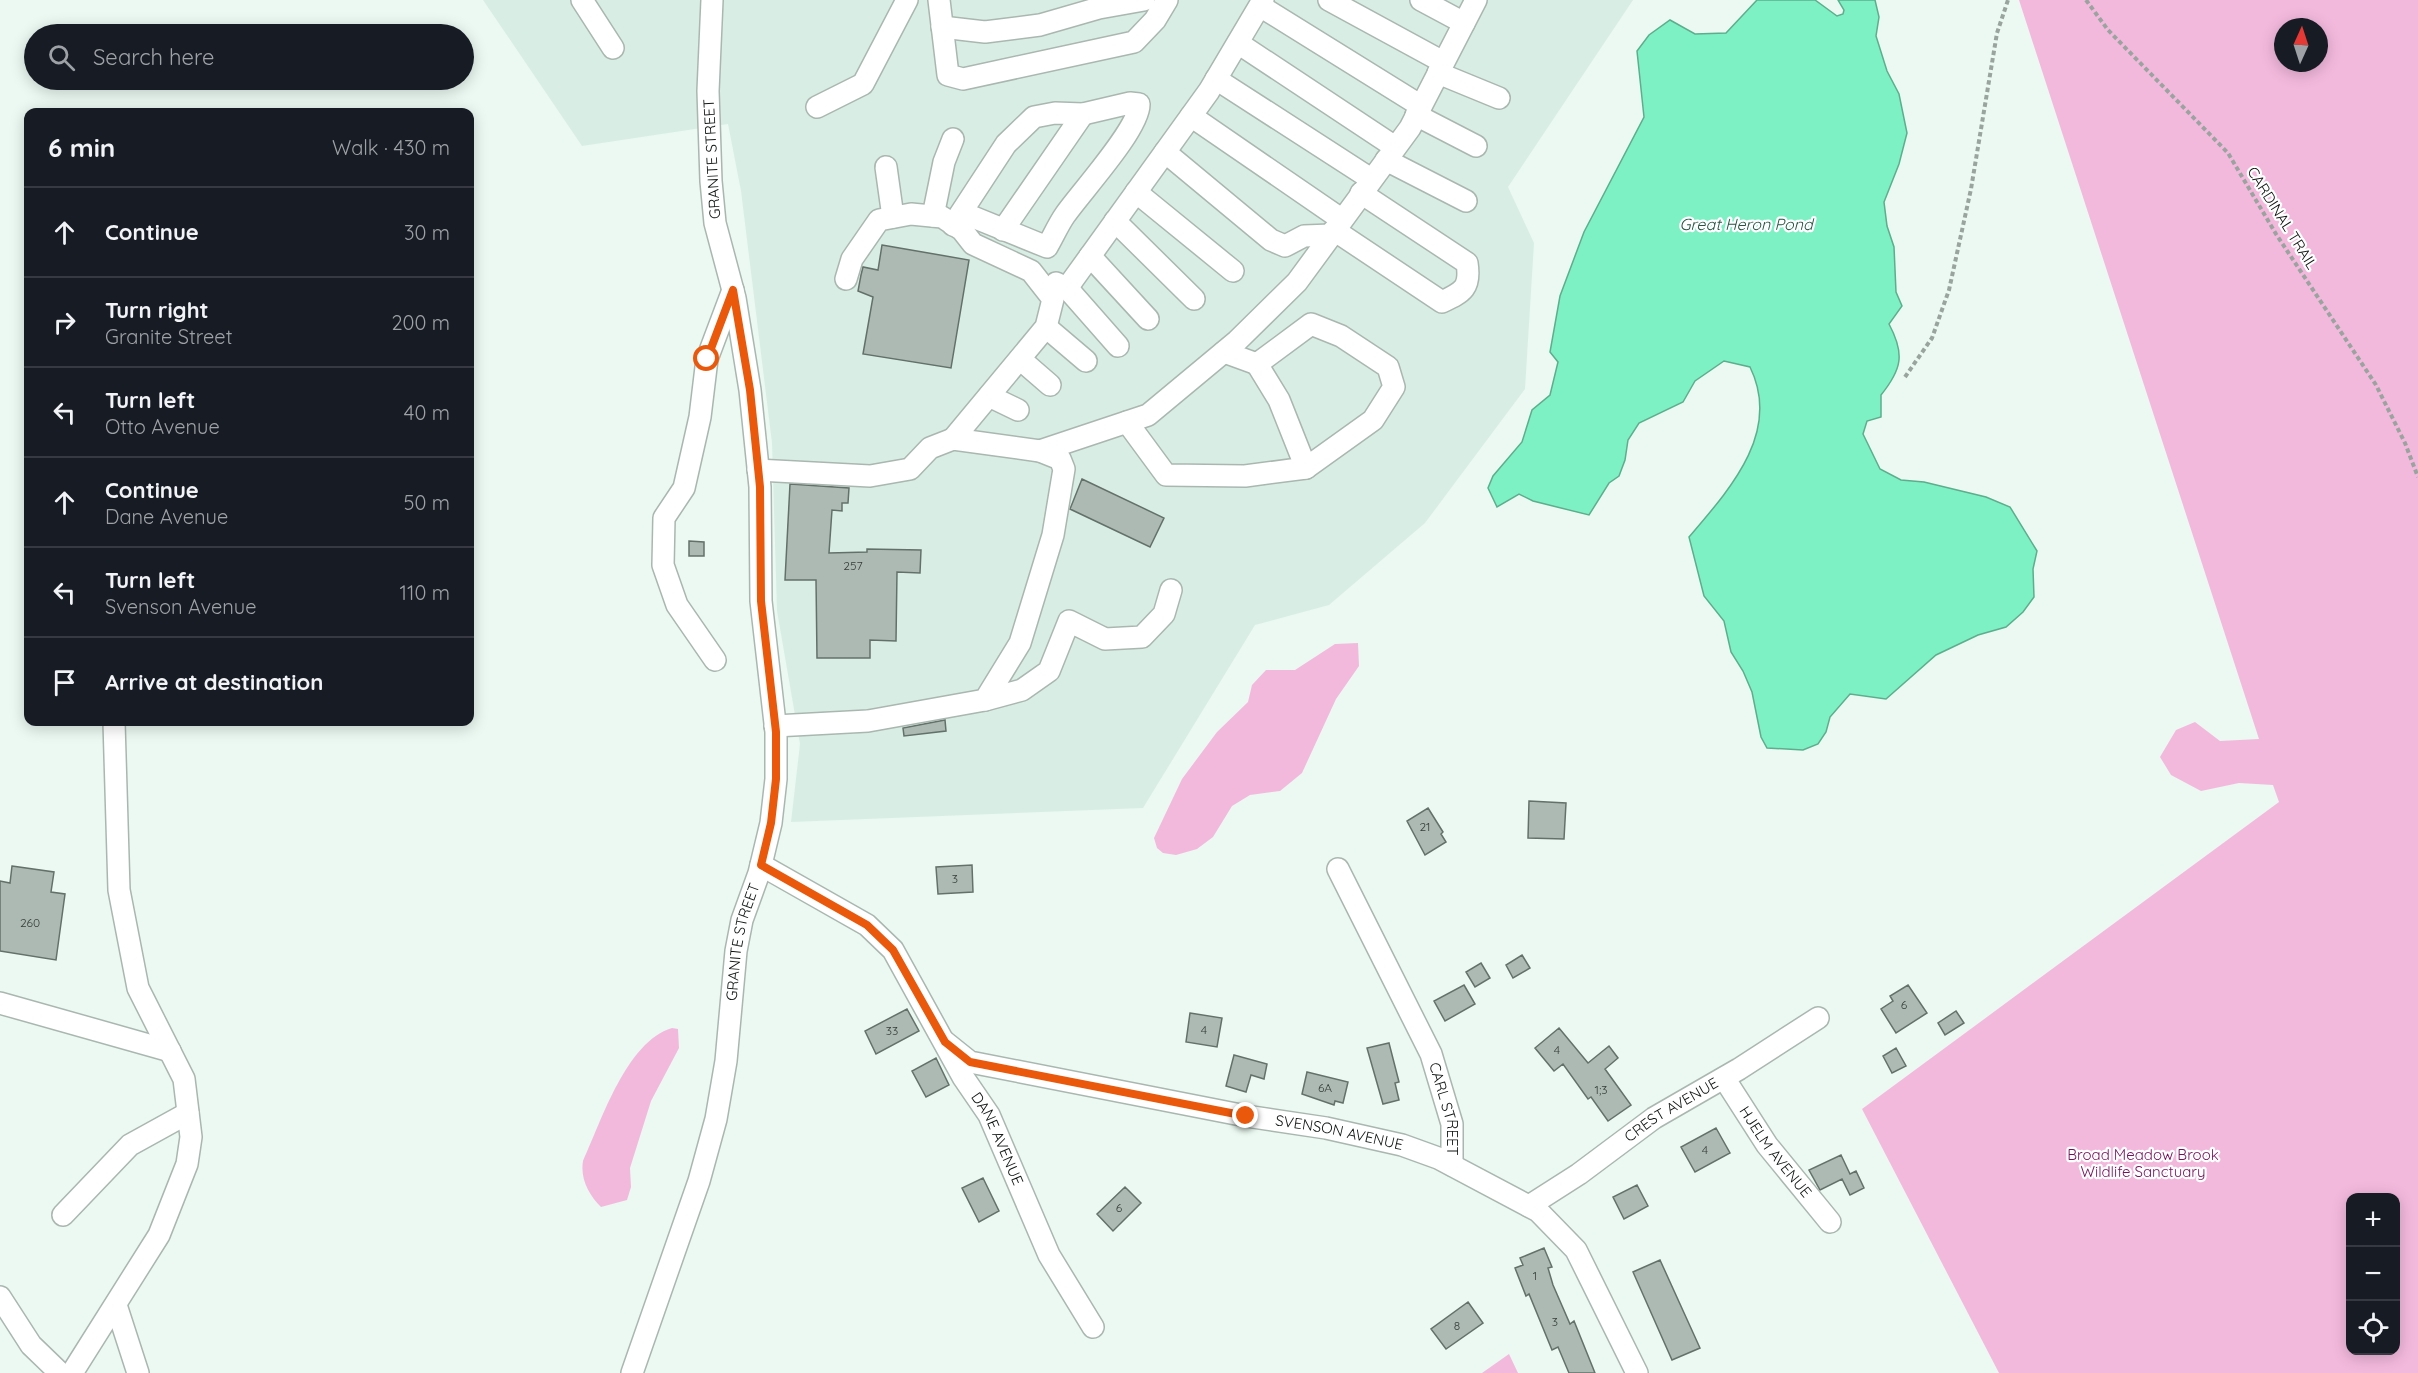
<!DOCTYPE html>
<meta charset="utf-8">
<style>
:root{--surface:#171b24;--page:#242831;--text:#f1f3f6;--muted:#9ea1a6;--line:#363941}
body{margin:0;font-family:Quicksand,sans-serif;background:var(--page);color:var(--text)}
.controls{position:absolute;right:18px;bottom:18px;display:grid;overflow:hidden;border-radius:12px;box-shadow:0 3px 15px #0003}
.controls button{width:54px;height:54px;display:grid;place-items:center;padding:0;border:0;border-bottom:2px solid var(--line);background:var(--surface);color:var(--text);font:30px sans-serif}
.compass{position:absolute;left:2274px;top:18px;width:54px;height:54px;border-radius:50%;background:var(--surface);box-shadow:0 3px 15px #0003;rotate:3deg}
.stop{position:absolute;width:18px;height:18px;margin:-14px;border:4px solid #ea580c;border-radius:50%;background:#fff}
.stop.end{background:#ea580c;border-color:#fff;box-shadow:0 2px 6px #0008}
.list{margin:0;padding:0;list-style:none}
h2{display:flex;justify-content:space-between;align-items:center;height:78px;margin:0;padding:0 24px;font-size:26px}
h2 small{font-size:20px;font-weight:400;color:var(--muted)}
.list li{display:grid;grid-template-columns:39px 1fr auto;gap:18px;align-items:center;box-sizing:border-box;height:90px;padding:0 24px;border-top:2px solid var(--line)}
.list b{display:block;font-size:22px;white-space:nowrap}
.list p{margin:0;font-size:20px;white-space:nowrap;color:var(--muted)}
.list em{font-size:20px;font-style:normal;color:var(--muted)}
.icon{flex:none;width:33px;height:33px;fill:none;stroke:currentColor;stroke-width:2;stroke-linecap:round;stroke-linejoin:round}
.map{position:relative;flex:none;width:2418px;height:1373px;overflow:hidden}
.search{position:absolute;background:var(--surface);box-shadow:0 3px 15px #0003;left:24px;top:24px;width:450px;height:66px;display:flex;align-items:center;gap:15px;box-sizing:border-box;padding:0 21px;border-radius:33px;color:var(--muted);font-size:22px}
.panel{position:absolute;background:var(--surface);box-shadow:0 3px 15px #0003;left:24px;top:108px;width:450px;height:618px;border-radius:12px}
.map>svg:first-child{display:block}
</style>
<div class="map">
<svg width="2418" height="1373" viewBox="0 0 2418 1373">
<rect width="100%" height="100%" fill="#ebf9f2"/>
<!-- built -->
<path fill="#d8eee4" d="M483,0H1633L1508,187L1534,243L1525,389L1425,523L1329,605L1255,625L1143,808L791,822L800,744L777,611L772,443L741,191L728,124L582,146Z"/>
<!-- green -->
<path fill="#f3b9dd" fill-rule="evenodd" d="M2019,0H2418V1373H1999L1862,1109L2279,802L2273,785L2239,783L2201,791L2171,775L2160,757L2176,730L2195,722L2220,741L2259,739ZM2283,27H2319V63H2283ZM2350,1198H2396V1350H2350Z
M1358,643L1359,666L1336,699L1302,773L1280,791L1250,795L1232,806L1213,837L1197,849L1176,855L1163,853L1157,848L1154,838L1182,779L1217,732L1248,702L1252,685L1266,670H1295L1335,644Z
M672,1028L678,1029L679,1048L651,1101L630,1168L631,1187L627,1200L601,1207C589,1195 580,1179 583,1161C602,1120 626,1042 672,1028Z
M1509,1354L1518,1373H1482Z"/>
<!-- water -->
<path fill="#7df1c4" stroke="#5cae8e" stroke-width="1.5" d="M1757,0H1815L1837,16L1843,14L1844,10L1838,0H1875L1879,17L1876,36L1887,71L1899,94L1907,133L1899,164L1884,202L1887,226L1894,247L1896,292L1902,306L1889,324C1905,354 1902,369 1881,395V417L1867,421L1863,434L1880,469L1901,480L1924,482L1986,497L2010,507L2037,551L2033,569L2034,597L2023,612L2006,627L1978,635L1936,655L1886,699L1850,694L1830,717L1826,732L1818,744L1803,750L1767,748L1761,737L1752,692L1743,671L1731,652L1724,621L1704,596L1689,537C1730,489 1782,432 1750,367L1724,361L1695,381L1683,402L1639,423L1628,440L1625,460L1619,476L1609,483L1589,515L1533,501L1519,494L1497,507L1488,488L1493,476L1522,442L1532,410L1550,395L1558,362L1550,352L1560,296L1584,232L1644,117L1637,51L1649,35L1670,20L1695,34L1726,33Z"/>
<!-- building -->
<path fill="#acbab3" stroke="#64716b" stroke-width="1.5" d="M882,245L969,260L951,368L863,354L873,297L858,291L861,275L863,267L878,270Z
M1082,479L1164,518L1150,547L1070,509Z
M790,484L849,488L848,503H842V511L832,510L829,553L867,552V549L921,550L920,573L897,572L896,641L870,640V658H817L816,580H785Z
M689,541L704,542V556H689Z
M945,720L946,731L904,736L903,728Z
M1529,801L1566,803L1564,839L1528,838Z
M1428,808L1443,832L1441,834L1446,842L1425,855L1407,821Z
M972,865L973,892L938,894L936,867Z
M12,866L54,872L51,892L65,894L56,960L0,951V881L10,883Z
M1522,955L1530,968L1513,978L1506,965Z
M1481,963L1490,978L1475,987L1466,972Z
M1464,985L1475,1004L1445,1021L1434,1001Z
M1908,985L1927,1013L1896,1033L1881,1009L1893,1001L1890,996Z
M907,1009L919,1031L876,1054L865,1031Z
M1956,1011L1964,1023L1945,1035L1938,1023Z
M1190,1013L1222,1018L1217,1047L1186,1042Z
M1559,1028L1588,1063L1609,1046L1618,1058L1605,1069L1631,1105L1608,1121L1591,1097L1588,1099L1563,1064L1554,1071L1535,1048Z
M1389,1043L1399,1082L1395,1083L1399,1100L1383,1104L1367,1048Z
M1896,1048L1906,1066L1892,1073L1883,1056Z
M1234,1055L1267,1064L1264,1079L1251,1075L1246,1092L1226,1086Z
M936,1058L949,1085L926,1097L912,1071Z
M1307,1072L1348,1082L1343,1103L1335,1101L1334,1105L1302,1094Z
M1716,1128L1730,1153L1695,1172L1681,1147Z
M1841,1155L1850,1174L1856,1171L1864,1188L1850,1195L1842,1179L1820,1190L1809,1170Z
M983,1178L999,1211L979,1222L962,1188Z
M1637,1185L1648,1206L1624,1219L1613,1197Z
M1125,1187L1141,1203L1113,1231L1097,1214Z
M1544,1248L1552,1267L1548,1268L1553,1285L1570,1324L1574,1321L1595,1373H1569L1558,1347L1552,1350L1529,1294L1526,1296L1515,1268L1523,1265L1520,1258Z
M1660,1260L1700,1348L1672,1360L1633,1272Z
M1468,1302L1483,1323L1446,1349L1431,1329Z"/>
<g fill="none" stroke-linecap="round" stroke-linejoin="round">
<!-- minor casing -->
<g stroke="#aab7b1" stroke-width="24">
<g id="minor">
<path d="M582,0L613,48"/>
<path d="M939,0L948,75L963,79L1134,42L1155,20L1167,0"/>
<path d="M1329,0L1443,62"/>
<path d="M1421,0L1464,23"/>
<path d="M1260,6L1421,106"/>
<path d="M942,27L985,32L1040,25L1099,8L1144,0"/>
<path d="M1238,43L1395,147"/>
<path d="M1438,73L1499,98"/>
<path d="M1216,79L1371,179"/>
<path d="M1130,103L1139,104C1140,128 1081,192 1065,215C1058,225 1053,237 1047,247L973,217L953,225L1006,144L1034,117L1055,113L1083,114Z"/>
<path d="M817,107L863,84L907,0"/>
<path d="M1416,115L1476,146"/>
<path d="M1191,116L1341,219"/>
<path d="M1165,152L1271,240L1285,246L1304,236L1331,235"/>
<path d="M1386,160L1466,201"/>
<path d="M886,167L893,217"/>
<path d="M1136,192L1233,271"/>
<path d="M933,216L944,162L953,139"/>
<path d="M1115,221L1194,299"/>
<path d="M1003,230L1083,114"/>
<path d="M1334,230L1442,302C1463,292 1471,288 1467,263L1361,193"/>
<path d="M1090,256L1148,319"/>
<path d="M846,279L852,259L879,220L911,214L942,217L962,230L973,244L1031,271L1053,299L1046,327L953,439"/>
<path d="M1056,283L1067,288L1118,346"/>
<path d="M1067,288L1209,91L1263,0"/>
<path d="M1046,327L1086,361"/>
<path d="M1020,359L1050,385"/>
<path d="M1257,364L1279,400L1306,468"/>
<path d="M989,396L1018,410"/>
<path d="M1127,422L1166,475L1245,476L1306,468L1373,420L1394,387L1388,367L1341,336L1311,324L1257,364L1224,352"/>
<path d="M1040,451L1148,415L1237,341L1297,282L1410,128L1476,0"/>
<path d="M758,470L870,476L910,469L930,448L953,439L1040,451L1060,459L1064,469L1053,535L1020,643L985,700L868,721L775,726"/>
<path d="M715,660L677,605L663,565L664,518L684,488L700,417L707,359L733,290"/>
<path d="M985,700L1022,690L1049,671L1069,621L1105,639L1142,637L1164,614L1171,590"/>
<path id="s1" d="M761,865L867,925L893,950L963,1077L989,1115L1049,1255L1093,1327"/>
<path id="s2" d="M1338,869L1431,1054L1452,1124V1165"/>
<path d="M0,1003L170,1051"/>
<path id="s3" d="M945,1042L970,1062L1246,1116L1326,1128L1402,1145L1438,1158L1538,1211L1576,1250L1637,1373"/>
<path id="s4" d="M1724,1078L1767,1145L1830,1222"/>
<path id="s5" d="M1529,1206L1579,1174L1654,1118L1739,1069L1818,1018"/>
<path d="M63,1215L130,1145L188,1113"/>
<path d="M0,1297L31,1345L60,1373"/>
<path d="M116,1305L138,1373"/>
<path d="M72,1373L159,1235L187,1164L191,1137L184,1079L138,988L119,890L114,722"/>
<path id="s6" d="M632,1373L699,1181L716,1119L726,1061L736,951L742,920L759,873L771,823L776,779V732L761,601L760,487L750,390L735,298L715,223L711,181L708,91L712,0"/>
</g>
</g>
<!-- path -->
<path stroke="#9aa49f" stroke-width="4" stroke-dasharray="4.5 3" stroke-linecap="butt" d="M2086,0L2108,30L2228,153L2276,234L2376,385L2405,443L2418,477
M1905,377L1932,338L1949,290L1971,189L1997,33L2008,0"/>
<!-- minor -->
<use href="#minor" stroke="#fff" stroke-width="21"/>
</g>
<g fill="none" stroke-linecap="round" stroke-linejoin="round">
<!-- route -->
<path stroke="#ea580c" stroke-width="8" d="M707,359L733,290L750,390L760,487L761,601L776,732V779L771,823L761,865L867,925L893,950L945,1042L970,1062L1246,1116"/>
</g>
<g text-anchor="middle" stroke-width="4.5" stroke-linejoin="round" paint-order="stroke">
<!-- number labels -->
<g font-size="12" fill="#363c39">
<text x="853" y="570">257</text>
<text x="1425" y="831">21</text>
<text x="955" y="883">3</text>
<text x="30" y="927">260</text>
<text x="1904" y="1009">6</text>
<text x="1204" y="1034">4</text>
<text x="892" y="1035">33</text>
<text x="1557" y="1054">4</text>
<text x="1325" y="1092">6A</text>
<text x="1601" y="1094">1;3</text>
<text x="1705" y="1154">4</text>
<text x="1119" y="1212">6</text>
<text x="1535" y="1280">1</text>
<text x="1555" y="1326">3</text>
<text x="1457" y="1330">8</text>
</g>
<!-- street labels -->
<g font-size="15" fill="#0e1210" stroke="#fff">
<text transform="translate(712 159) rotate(-93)" y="5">GRANITE STREET</text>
<text transform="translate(2282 218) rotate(58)" y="5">CARDINAL TRAIL</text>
<text dy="5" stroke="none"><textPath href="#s6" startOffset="447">GRANITE STREET</textPath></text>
<text dy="5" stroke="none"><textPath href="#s2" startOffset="264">CARL STREET</textPath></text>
<text dy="5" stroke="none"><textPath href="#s5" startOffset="172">CREST AVENUE</textPath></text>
<text dy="5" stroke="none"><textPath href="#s3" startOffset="408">SVENSON AVENUE</textPath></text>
<text dy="5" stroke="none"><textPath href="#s1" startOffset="374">DANE AVENUE</textPath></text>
<text dy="5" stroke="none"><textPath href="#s4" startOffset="90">HJELM AVENUE</textPath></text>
</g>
<!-- park labels -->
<g font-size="15" fill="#760f5c" stroke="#fff">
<text x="2143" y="1160">Broad Meadow Brook<tspan x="2143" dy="17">Wildlife Sanctuary</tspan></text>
</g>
<!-- water labels -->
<g font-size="16" font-style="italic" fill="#245442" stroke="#fff">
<text x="1746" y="230">Great Heron Pond</text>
</g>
</g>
</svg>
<div class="controls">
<button>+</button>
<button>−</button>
<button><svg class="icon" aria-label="locate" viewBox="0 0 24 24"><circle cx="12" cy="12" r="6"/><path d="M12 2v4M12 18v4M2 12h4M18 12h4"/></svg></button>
</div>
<svg class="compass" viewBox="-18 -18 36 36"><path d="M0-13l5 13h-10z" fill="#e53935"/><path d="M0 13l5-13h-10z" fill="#9ea1a6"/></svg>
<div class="stop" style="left:707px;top:359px"></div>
<div class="stop end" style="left:1246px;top:1116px"></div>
<div class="search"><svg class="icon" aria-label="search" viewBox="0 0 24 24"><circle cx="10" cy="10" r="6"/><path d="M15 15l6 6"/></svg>Search here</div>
<section class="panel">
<h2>6 min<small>Walk · 430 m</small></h2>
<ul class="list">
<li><svg class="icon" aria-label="ahead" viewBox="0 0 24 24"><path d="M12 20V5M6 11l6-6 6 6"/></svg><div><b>Continue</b></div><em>30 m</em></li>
<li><svg class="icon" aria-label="right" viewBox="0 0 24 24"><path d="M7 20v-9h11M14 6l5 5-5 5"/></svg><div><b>Turn right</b><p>Granite Street</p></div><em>200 m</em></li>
<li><svg class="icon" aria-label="left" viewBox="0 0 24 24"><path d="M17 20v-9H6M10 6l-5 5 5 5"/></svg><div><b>Turn left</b><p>Otto Avenue</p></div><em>40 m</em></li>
<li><svg class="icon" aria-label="ahead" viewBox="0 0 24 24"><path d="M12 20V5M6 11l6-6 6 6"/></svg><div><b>Continue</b><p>Dane Avenue</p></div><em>50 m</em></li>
<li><svg class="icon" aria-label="left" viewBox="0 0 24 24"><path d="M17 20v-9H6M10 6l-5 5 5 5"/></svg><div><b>Turn left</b><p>Svenson Avenue</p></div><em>110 m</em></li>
<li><svg class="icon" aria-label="arrive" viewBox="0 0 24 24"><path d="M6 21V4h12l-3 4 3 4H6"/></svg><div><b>Arrive at destination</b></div></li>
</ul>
</section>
</div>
